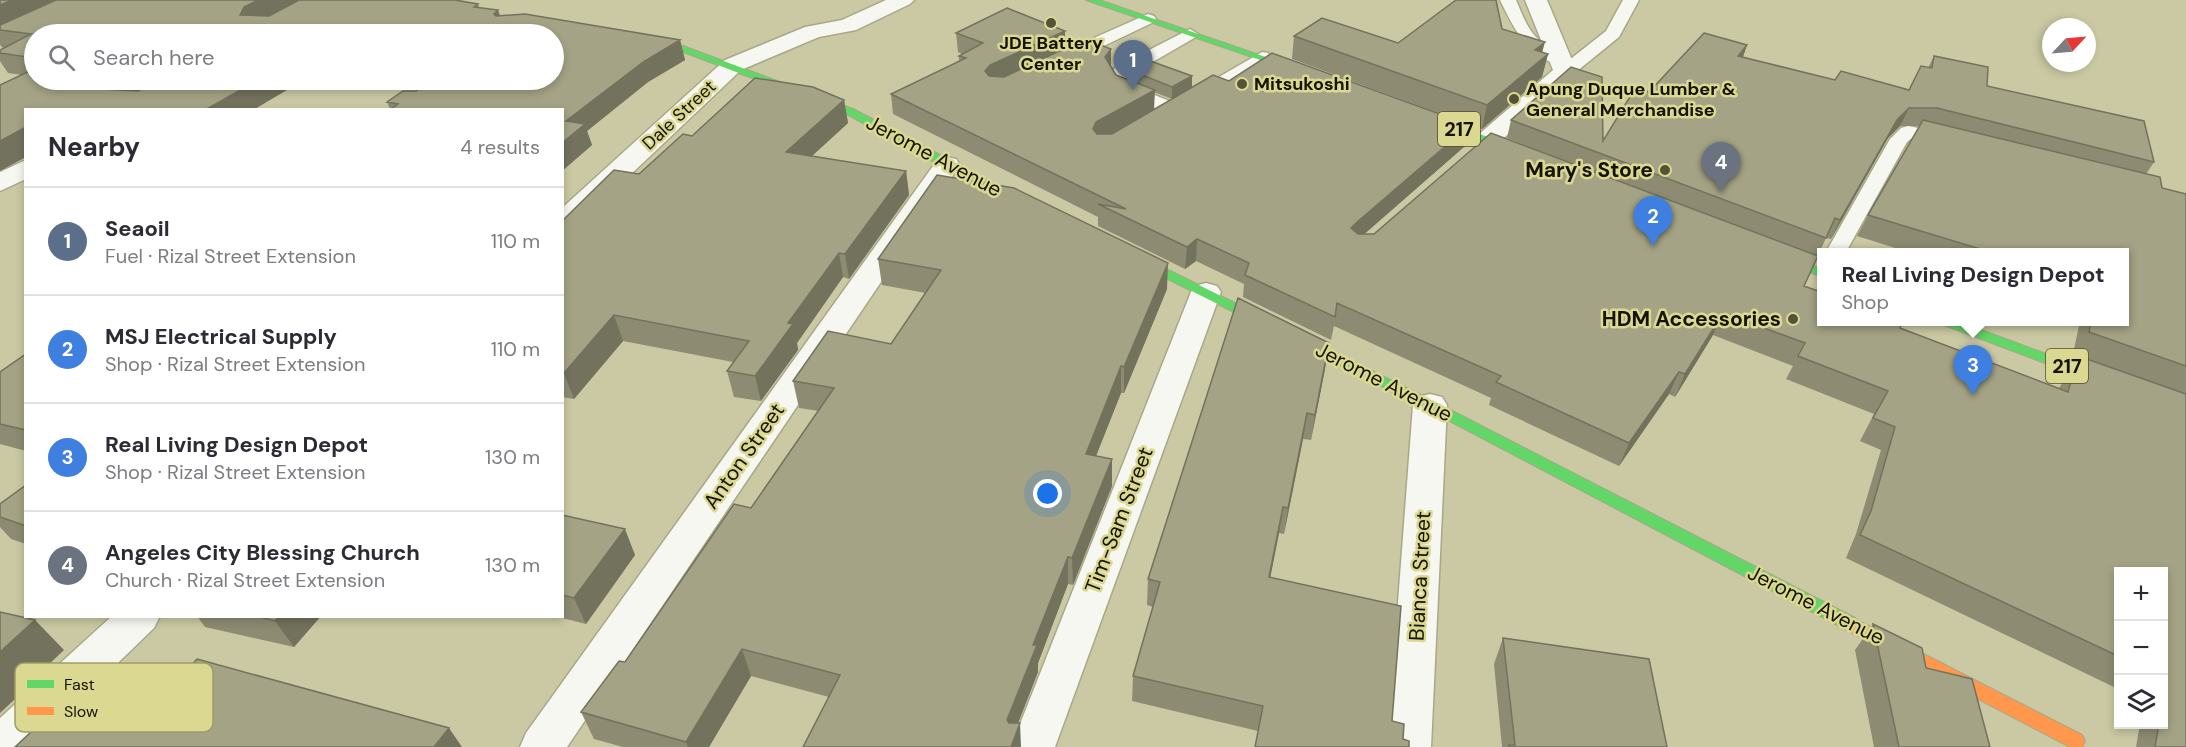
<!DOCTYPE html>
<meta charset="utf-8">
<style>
:root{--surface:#fff;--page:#f2f2f3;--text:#2b2b33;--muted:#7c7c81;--line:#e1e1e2;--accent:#0b8043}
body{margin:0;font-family:"DM Sans",sans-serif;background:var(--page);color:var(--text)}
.controls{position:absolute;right:18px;bottom:18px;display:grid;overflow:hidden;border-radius:0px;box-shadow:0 3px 9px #0003}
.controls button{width:54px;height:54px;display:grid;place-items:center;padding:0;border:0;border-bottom:2px solid var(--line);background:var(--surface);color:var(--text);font:30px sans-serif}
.compass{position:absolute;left:2042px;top:18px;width:54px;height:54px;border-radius:50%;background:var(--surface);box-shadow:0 3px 9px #0003;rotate:64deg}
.you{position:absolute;left:1048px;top:494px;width:21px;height:21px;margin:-15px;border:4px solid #fff;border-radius:50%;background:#1a73e8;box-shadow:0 0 0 9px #1a73e833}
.badge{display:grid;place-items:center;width:39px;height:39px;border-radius:50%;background:var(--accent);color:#fff;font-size:20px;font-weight:700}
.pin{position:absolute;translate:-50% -50px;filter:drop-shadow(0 2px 3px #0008)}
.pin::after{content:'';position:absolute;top:32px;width:21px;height:18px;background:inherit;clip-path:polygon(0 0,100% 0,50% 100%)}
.popup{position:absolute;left:1817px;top:248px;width:312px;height:78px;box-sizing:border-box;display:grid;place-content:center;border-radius:0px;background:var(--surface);filter:drop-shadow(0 2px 4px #0005);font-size:20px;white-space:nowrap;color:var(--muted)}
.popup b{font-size:22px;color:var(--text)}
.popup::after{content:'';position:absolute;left:50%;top:100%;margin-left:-12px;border:12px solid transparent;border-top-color:var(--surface)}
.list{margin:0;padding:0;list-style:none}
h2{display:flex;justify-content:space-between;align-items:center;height:78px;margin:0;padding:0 24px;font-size:26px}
h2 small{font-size:20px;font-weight:400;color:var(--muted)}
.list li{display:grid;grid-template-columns:39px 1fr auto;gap:18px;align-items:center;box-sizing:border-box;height:108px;padding:0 24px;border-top:2px solid var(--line)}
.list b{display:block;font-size:22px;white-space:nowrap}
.list p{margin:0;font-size:20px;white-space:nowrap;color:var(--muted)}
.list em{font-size:20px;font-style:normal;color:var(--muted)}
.icon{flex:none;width:33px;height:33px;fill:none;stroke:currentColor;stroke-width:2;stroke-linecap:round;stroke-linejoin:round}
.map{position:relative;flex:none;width:2186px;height:747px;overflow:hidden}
.search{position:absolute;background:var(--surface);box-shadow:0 3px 9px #0003;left:24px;top:24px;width:540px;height:66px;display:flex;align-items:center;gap:15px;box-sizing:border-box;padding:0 21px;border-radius:33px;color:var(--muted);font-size:22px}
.panel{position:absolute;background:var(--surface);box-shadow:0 3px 9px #0003;left:24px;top:108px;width:540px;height:510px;border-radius:0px}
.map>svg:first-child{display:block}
</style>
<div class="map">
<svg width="2186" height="747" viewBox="0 0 2186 747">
<rect width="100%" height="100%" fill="#cac9a3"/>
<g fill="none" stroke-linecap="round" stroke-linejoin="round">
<!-- lane casing -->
<g stroke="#a8a889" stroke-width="3">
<path id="lane" d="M1500,0H1516C1523,16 1529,35 1545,44C1553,50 1565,51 1570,58L1568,61L1606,31L1623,0H1639L1619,37L1571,76L1565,77L1557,72L1568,62C1533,70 1512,25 1500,0Z
M1148,14L1154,16L1156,19L1154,22L1072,61H1060L1058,57L1060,53Z
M1190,29L1198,34L1196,37L1125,78L1130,85L1179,105L1182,109L1179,113H1167L1117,93L1107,77L1116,67Z
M1262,52L1268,53L1270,57L1268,61L1203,99L1197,100L1188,95Z
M1908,126L1954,135L1956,139L1947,145L1912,138L1907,142L1846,252H1826L1890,139L1901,128Z"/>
</g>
<!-- street casing -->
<g stroke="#a8a889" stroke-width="3">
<path id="street" d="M886,0H914L910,4L856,30L819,37L741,70L572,230L562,232V208L725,60L805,27L842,20Z
M1525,0H1547L1577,72L1496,145L1487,148L1478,145L1474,140L1478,135L1553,70Z
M947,157L956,159L960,165L567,747H520L526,733L938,159Z
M26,160V179L0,191V172Z
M1206,283L1217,286L1221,292L1055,747H1011L1191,292L1195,286Z
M1430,394L1442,397L1447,405L1431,747H1387L1413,405L1418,397Z
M112,616H160L154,628L31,747H0V718Z"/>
</g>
<!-- fast casing -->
<g stroke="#a8a889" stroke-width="2">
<path id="fast" d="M1086,0H1099L1312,73L1304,75Z
M638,37L683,46L853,109L1029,202L1027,204H1019L943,167L845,113L678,50L635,42V38Z
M1426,114L1531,153L1532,155L1531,157H1523L1422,119L1421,117Z
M1769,248L1822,269V277L1765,255L1763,252L1765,249Z
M1128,250L1435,402L1855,618L1857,623L1855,628L1849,630L1843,628L1425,408L1124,257L1122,254Z
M1943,322H1960L2186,406V416L1944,325Z"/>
</g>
<!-- slow casing -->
<g stroke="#a8a889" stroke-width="2">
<path id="slow" d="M1849,616L2082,735L2085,741L2082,747H2070L1843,628L1841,623L1843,618Z"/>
</g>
<!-- lane -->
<use href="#lane" fill="#f7f7f1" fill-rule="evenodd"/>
<!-- street -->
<use href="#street" fill="#f7f7f1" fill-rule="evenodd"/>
<!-- fast -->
<use href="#fast" fill="#63d668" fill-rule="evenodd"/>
<!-- slow -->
<use href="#slow" fill="#ff974d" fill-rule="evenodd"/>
</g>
<!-- wall -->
<path fill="#8d8c72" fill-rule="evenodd" d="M0,0L478,4L479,7L500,16L680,40L685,60L648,82L587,131L592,145L562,171V110L390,109L387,102L554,34H34V80L22,75L8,73L0,61V50L3,48L0,45Z
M1065,31V48L1111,49V67L1116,75L1129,80L1128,78V66L1192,76V87L1229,81L1465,146L1364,234H1374L1626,184L1507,138L1511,120L1603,141L1649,92L1747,45L1743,57L1835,80L1909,90L1928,68L1934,56L1987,86L2154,162L2146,174L2162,188L2186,194V747H2136L2140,724H2163V572H2118V689L1846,558L1856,534L1881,450L1860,441L1874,414L1786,379L1793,366L1713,335L1675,397L1669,394L1619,466L1489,405L1491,398L1334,326L1331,340L1243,297L1244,284L1196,261L1185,269L1098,226V217L893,114L891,94L959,62V56L962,54L958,52L956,33ZM1154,92L1172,99L1154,110ZM1900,126H1920L1868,215L1857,236L1908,252H2124V321H2080L2073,354L2083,358L2079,364L2076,363L2059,388L1900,328L1804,286L1826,238L1831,239L1888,138Z
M1294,36L1542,52L1548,54L1542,77L1482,129L1292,59Z
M844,100L848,123L812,156L906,171L909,195L849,279L843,277L797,343L798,350L761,401L734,397L727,371L733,362L623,341L574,399L562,397V221L639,174L692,136Z
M878,259L1167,289L1124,393H1121L1096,456L1112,459V486L1073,585L1068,584L1038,663V672L1018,723L829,697L751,676L709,747H623L594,739L581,712L625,662L751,508L819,411L799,408L793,381L891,344L926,293L882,285Z
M26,354V451L0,444V372Z
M1325,369L1311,440L1303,439L1284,534L1279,533L1270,578L1401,606L1258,731L1132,701L1133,676L1153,607L1147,605L1148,579Z
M26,485V544L11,539L0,527V504Z
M562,515L635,555L586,624L554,616H562Z
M197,616H321L294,647L205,627Z
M1873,624L1926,668L1990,747H1874L1855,650Z
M1503,638L1667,747H1502L1494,664Z"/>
<!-- shaded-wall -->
<path fill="#73725d" d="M12,0H67L0,31V5Z
M258,0H303L254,27L240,15L244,7Z
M498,10L505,30L494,14Z
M1065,31V50L987,91L985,71L990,65Z
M680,40L685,60L648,82L587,131L592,145L562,171V143L566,121L643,62Z
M1545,42L1540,60L1548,54L1542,77L1482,129L1487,105L1535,50Z
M1747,45L1741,62L1738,56Z
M1111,49V69L1105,57Z
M1192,76V88L1172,99V87Z
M113,80H163L120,103L103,89L108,82Z
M258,80H304L253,110H205Z
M1155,90L1154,110L1093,150V129L1096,122Z
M844,100L848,123L790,176L786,152Z
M1909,108L1900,126L1888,138L1831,239L1840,220L1897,120Z
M1470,125L1465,146L1353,244L1351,228L1356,223Z
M26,127V157L0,171V141Z
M906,171L909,195L849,279L845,254Z
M1197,239L1196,261L1185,269L1187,247Z
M839,253L843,277L797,343L798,350L761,401L755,376L788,323Z
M1168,263L1167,289L1124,393V367Z
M1723,313L1713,335L1675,397L1685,374Z
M614,315L623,341L574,399L564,373Z
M1329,343L1325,369L1311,440L1315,415Z
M1121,366V393L1086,481V454Z
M1679,372L1669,394L1619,466L1629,443Z
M1307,413L1303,439L1284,534L1288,508Z
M1112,459V486L1073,585L1072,558Z
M1283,507L1279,533L1265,604L1269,577Z
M625,529L635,555L586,624L574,598Z
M1068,557V584L1038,663V672L1009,746L1007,720L1033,645Z
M279,616H321L294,647L275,621Z
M35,620L64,650L25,687L27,688L0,713V652Z
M742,649L751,676L709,747H688L686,742Z
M1020,723L1021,747H1011Z
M449,728L462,747H434Z"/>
<!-- building -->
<path fill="#a4a385" stroke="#73725d" stroke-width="1.5" d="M0,0H12L0,5Z
M56,0H258L244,7L240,15L269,16L299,0H455L478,4L474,7L498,10L494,14L496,16L525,14L680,40L643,62L566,121L585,124L562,143V110H390L398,104L387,102L403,91H416L431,80H554V34H34V58L0,53V50L31,34L0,30V25Z
M1456,0H1496L1502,29L1545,42L1535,50L1548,54L1487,105L1294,36L1322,18L1398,43Z
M1007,8L1065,31L990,65L985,71L989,76L1004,77L1085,39L1111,49L1105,57L1116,75L1155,90L1096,122L1093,129L1097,134H1112L1213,75L1229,81L1272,53L1470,125L1356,223L1351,228L1358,234H1374L1491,133L1818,256L1804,286L1821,292V321H1901L1903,322L1900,328L2068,392L2076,363L2082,365L2084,358L2186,394V747H2155L2159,724H2163V701L2166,688L2163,686V572H2118V656L1860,535L1871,511L1895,427L1873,418L1888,391L1798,356L1805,343L1723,313L1685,374L1679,372L1629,443L1496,382L1501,376L1337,303L1335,317L1245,275L1249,263L1197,239L1187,247L1098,204L1126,209L891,94L966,58L959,56L983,43L956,33Z
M1704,33L1747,45L1738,56L1835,80L1841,71L1909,90L1921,66L1932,68L1934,56L1988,67L1987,86L2144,121L2154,162L1937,108H1909L1897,120L1840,220L1835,218L1826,238L1511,120L1571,67L1602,77L1603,141L1636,87L1649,92Z
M1142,58L1192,76L1172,87L1132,71L1128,66Z
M34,69V80H113L108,82L103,89L138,91L158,80H258L205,110H26V127L0,141V85Z
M755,78L813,87L844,100L786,152L906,171L845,254L839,253L788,323L793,324L755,376L727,371L749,341L614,315L564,373H562V221L614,170L639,174L683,134L692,136Z
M1923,120L2160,177L2162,188L2186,194V366L2089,332L2091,321H2124V252H1990L1868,215Z
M937,175L1014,188L1168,263L1124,367L1121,366L1086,454L1112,459L1072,558L1068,557L1033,645H1037L1007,720L1009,723H1020L1011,747H803L840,675L742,649L686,742L581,712L619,661L625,662L734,504L751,508L834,388L793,381L828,331L891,344L941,270L878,259Z
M1238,298L1329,343L1315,415L1307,413L1288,508L1283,507L1269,577L1401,606L1392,721L1404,724L1403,739L1409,741V747H1255L1263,706L1133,676L1160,582L1148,579Z
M26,354V430L0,424V372Z
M26,485V526L0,517V504Z
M562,515L625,529L574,598L562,595Z
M0,612L35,620L0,652Z
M256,616H279L275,621Z
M1873,624L1922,648L1926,668L1972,679L1990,747H1899Z
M1503,638L1649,659L1667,747H1509V745H1515Z
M197,659L449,728L434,747H15L82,684L157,702Z"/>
<!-- markers -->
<g fill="#545339" stroke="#dbd892" stroke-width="2">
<circle cx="1051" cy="23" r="6"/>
<circle cx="1242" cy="84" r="6"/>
<circle cx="1514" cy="99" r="6"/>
<circle cx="1665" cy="170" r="6"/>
<circle cx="1793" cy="319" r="6"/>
</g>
<g text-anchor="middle" stroke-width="5" stroke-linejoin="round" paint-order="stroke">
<!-- far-poi labels -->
<g font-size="18" font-weight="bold" fill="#151300" stroke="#dbd892" text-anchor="start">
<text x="1051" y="49" text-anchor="middle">JDE Battery<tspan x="1051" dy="21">Center</tspan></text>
<text x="1254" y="90">Mitsukoshi</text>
<text x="1526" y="95">Apung Duque Lumber &amp;<tspan x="1526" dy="21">General Merchandise</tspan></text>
</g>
<!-- far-street labels -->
<g font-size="18" fill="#151300" stroke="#dbd892">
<text transform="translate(679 115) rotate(-43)" y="6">Dale Street</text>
</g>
<!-- shield labels -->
<g fill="#dbd892" stroke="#504e2c" stroke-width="1.5">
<rect x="1438" y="112" width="42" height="34" rx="4.5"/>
<rect x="2046" y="349" width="42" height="34" rx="4.5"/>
</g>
<g font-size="20" font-weight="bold" fill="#151300">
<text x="1459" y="136">217</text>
<text x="2067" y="373">217</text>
</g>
<!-- street labels -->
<g font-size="21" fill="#151300" stroke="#dbd892">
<text transform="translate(934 156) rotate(28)" y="7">Jerome Avenue</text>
<text transform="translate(1384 382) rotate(27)" y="7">Jerome Avenue</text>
<text transform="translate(744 456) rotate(-55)" y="7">Anton Street</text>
<text transform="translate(1119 520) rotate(-69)" y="7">Tim-Sam Street</text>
<text transform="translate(1420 576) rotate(-87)" y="7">Bianca Street</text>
<text transform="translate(1816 605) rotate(27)" y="7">Jerome Avenue</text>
</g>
<!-- poi labels -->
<g font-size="21" font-weight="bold" fill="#151300" stroke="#dbd892" text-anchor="end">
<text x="1653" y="177">Mary's Store</text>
<text x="1781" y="326">HDM Accessories</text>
</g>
</g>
<!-- legend -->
<rect x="15" y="663" width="198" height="69" rx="9" fill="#dbd892" stroke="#a09d66" stroke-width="1.5"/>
<rect x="27" y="680" width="27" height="8" fill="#63d668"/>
<rect x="27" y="707" width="27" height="8" fill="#ff974d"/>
<g font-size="16" fill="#151300">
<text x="64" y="690">Fast</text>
<text x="64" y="717">Slow</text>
</g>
</svg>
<div class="controls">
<button>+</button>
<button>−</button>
<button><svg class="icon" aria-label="layers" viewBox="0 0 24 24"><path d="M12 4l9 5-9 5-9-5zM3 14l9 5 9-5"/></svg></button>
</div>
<svg class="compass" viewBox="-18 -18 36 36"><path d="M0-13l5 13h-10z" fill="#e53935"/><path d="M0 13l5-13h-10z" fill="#7c7c81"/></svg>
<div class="you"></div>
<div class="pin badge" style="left:1133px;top:90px;background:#5c6f8a">1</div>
<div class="pin badge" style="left:1653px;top:246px;background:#3f7fe0">2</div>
<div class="pin badge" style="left:1973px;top:395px;background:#3f7fe0">3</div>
<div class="popup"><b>Real Living Design Depot</b>Shop</div>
<div class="pin badge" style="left:1721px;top:192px;background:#6b7280">4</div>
<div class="search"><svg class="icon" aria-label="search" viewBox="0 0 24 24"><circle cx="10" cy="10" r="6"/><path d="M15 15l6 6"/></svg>Search here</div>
<section class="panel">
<h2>Nearby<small>4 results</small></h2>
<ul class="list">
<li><span class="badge" style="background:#5c6f8a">1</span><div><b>Seaoil</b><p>Fuel · Rizal Street Extension</p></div><em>110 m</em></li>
<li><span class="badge" style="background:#3f7fe0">2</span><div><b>MSJ Electrical Supply</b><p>Shop · Rizal Street Extension</p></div><em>110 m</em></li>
<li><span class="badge" style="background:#3f7fe0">3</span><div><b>Real Living Design Depot</b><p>Shop · Rizal Street Extension</p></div><em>130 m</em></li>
<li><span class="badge" style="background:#6b7280">4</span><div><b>Angeles City Blessing Church</b><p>Church · Rizal Street Extension</p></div><em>130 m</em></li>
</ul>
</section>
</div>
